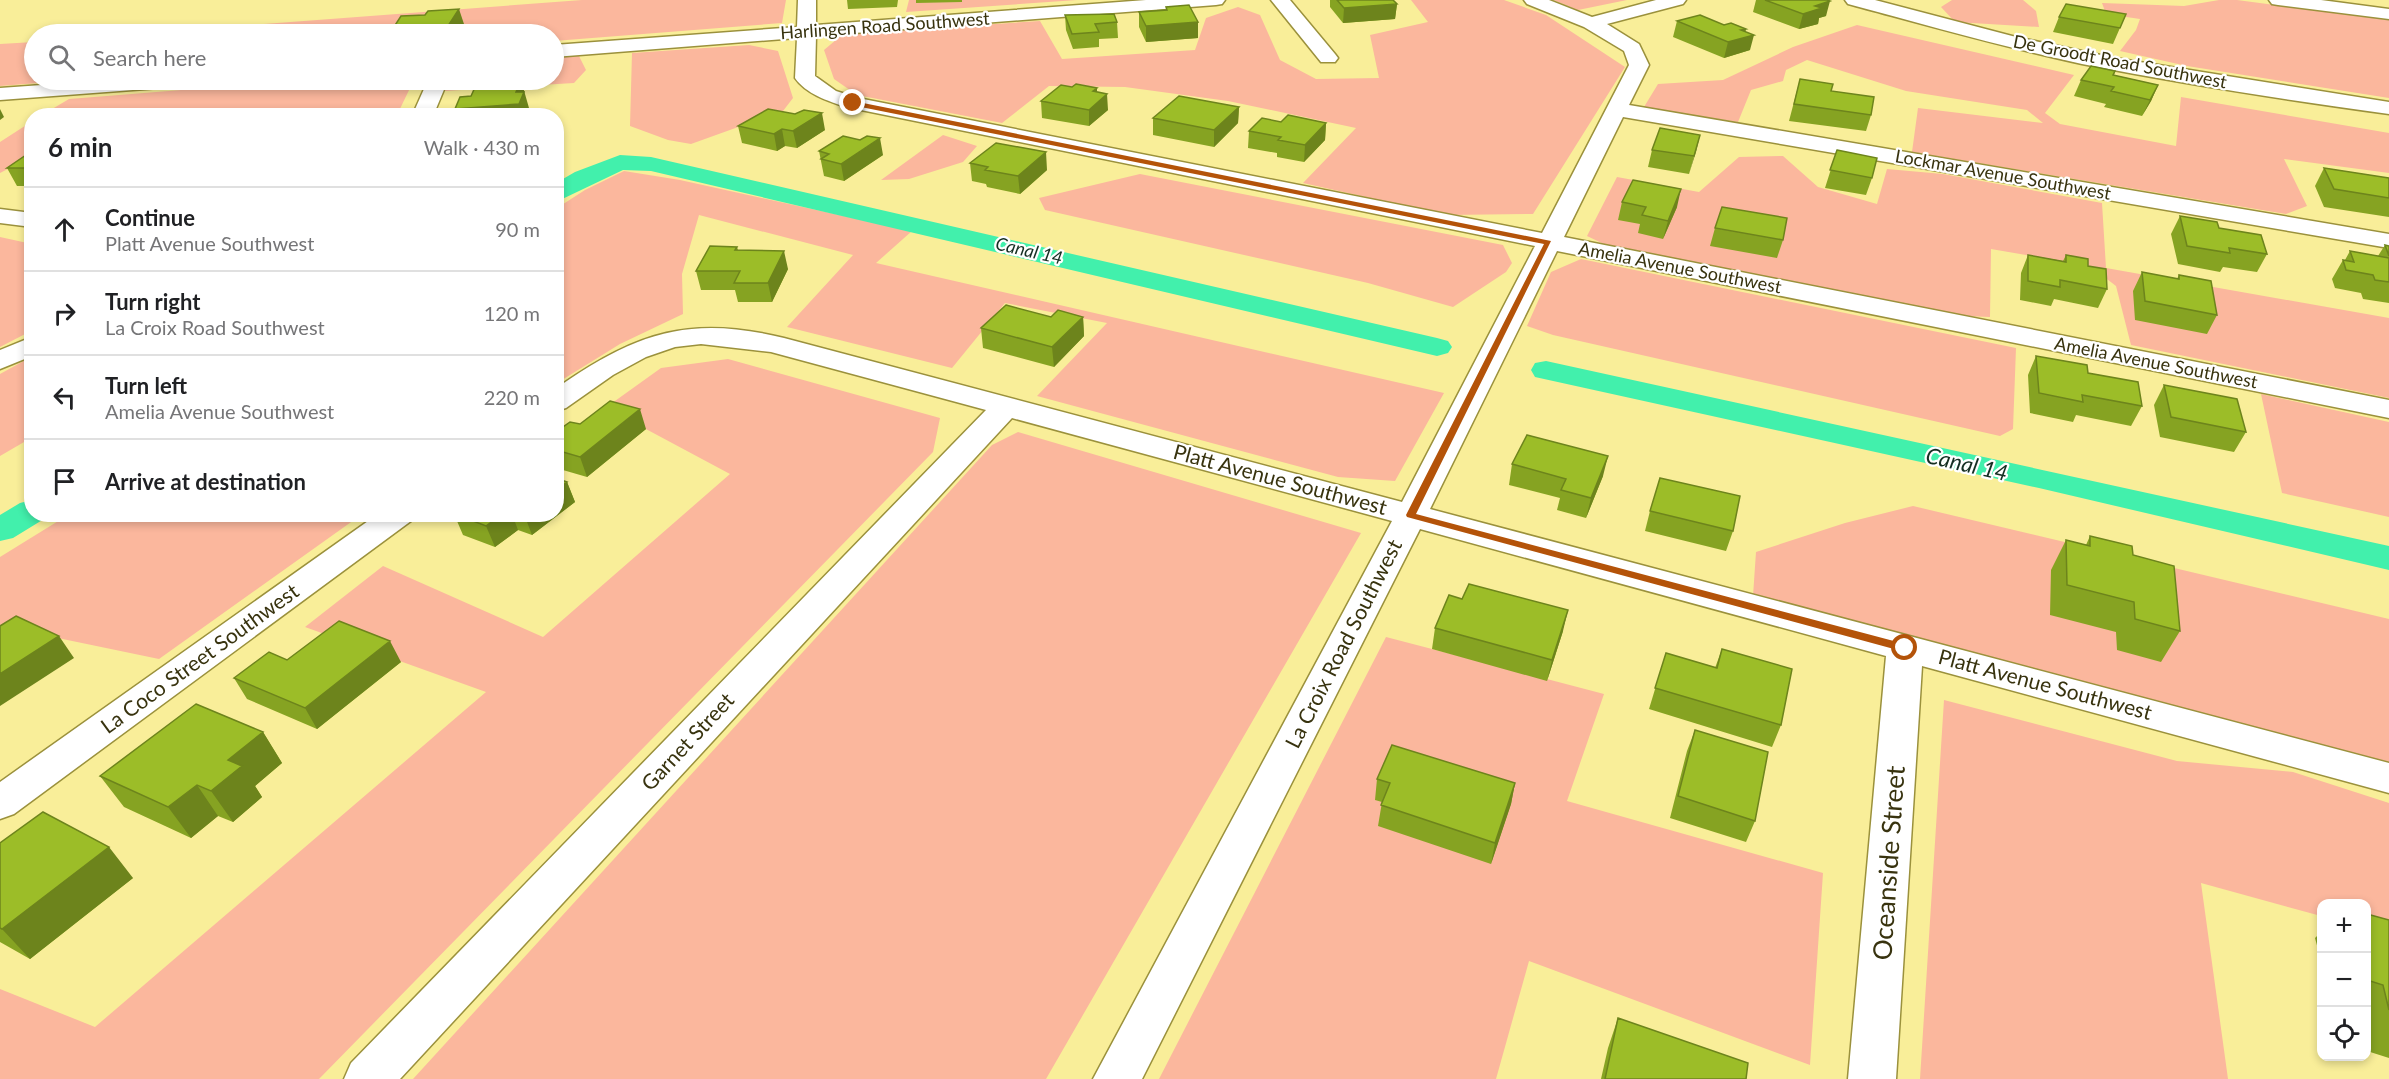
<!DOCTYPE html>
<meta charset="utf-8">
<style>
:root{--surface:#fff;--page:#f2f2f2;--text:#202124;--muted:#757577;--line:#e0e0e0}
body{margin:0;font-family:Lato,sans-serif;background:var(--page);color:var(--text)}
.controls{position:absolute;right:18px;bottom:18px;display:grid;overflow:hidden;border-radius:12px;box-shadow:0 3px 9px #0003}
.controls button{width:54px;height:54px;display:grid;place-items:center;padding:0;border:0;border-bottom:2px solid var(--line);background:var(--surface);color:var(--text);font:30px sans-serif}
.stop{position:absolute;width:18px;height:18px;margin:-14px;border:4px solid #b45309;border-radius:50%;background:#fff}
.stop.end{background:#b45309;border-color:#fff;box-shadow:0 2px 6px #0008}
.list{margin:0;padding:0;list-style:none}
h2{display:flex;justify-content:space-between;align-items:center;height:78px;margin:0;padding:0 24px;font-size:26px}
h2 small{font-size:20px;font-weight:400;color:var(--muted)}
.list li{display:grid;grid-template-columns:39px 1fr auto;gap:18px;align-items:center;box-sizing:border-box;height:84px;padding:0 24px;border-top:2px solid var(--line)}
.list b{display:block;font-size:22px;white-space:nowrap}
.list p{margin:0;font-size:20px;white-space:nowrap;color:var(--muted)}
.list em{font-size:20px;font-style:normal;color:var(--muted)}
.icon{flex:none;width:33px;height:33px;fill:none;stroke:currentColor;stroke-width:2;stroke-linecap:round;stroke-linejoin:round}
.map{position:relative;flex:none;width:2389px;height:1079px;overflow:hidden}
.search{position:absolute;background:var(--surface);box-shadow:0 3px 9px #0003;left:24px;top:24px;width:540px;height:66px;display:flex;align-items:center;gap:15px;box-sizing:border-box;padding:0 21px;border-radius:33px;color:var(--muted);font-size:22px}
.panel{position:absolute;background:var(--surface);box-shadow:0 3px 9px #0003;left:24px;top:108px;width:540px;height:414px;border-radius:24px}
.map>svg:first-child{display:block}
</style>
<div class="map">
<svg width="2389" height="1079" viewBox="0 0 2389 1079">
<rect width="100%" height="100%" fill="#f9ee99"/>
<!-- green -->
<path fill="#fbb79d" d="M582,0H786L782,23L554,41V34H130Z
M909,0H1077L906,12Z
M1411,0H1504L1546,15L1625,67L1533,214L1447,215L1303,183L1356,128L1228,101L1125,87L1049,86L1002,123L857,95L834,79L824,50L843,34L1040,21L1062,59L1195,50L1206,18L1238,7L1260,15L1280,60L1316,79L1379,78L1370,35L1428,22Z
M1553,0H1627L1578,10Z
M1952,0H2023L2036,11L2039,27L1955,22L1941,7Z
M2219,0H2237L2389,20V98L2187,66L2120,51L2136,30L2140,19L2106,14L2102,3L2184,6Z
M1857,25L2074,75L2045,113L2060,124L2176,146L2181,97L2389,133V173L2284,159L2307,206L2286,214L1912,152L1918,108L2043,123L2027,110L1906,91L1807,60L1786,70L1783,81L1751,90L1738,122L1644,107L1658,84L1723,80L1793,47Z
M34,42V80H77L0,86V44Z
M749,45L778,51L793,98L783,111L691,144L668,140L630,126L632,53Z
M579,56L586,70L574,83L445,91L453,80H554V58Z
M307,80H398L411,86L397,115H42L69,99Z
M31,122V157L0,173V142Z
M943,135L977,146L963,162L909,179L881,180Z
M1783,156L1818,187L1877,204L1887,169L1943,174L2102,203L2106,268L2389,318V398L2131,345L2116,286L2090,266L1991,249L1990,317L1965,316L1608,246L1587,236L1617,177L1699,192L1739,157Z
M624,171L680,180L912,231L876,263L1444,393L1395,481L1338,477L1037,396L1107,323L1005,303L952,368L787,327L853,255L699,215L682,274L683,314L620,344L557,383V208L585,190Z
M1140,174L1503,245L1512,263L1506,272L1453,307L1368,283L1045,210L1039,198Z
M0,237L32,244L31,331L0,347Z
M1581,259L2016,348L2013,429L2000,436L1553,335L1527,326L1551,272Z
M31,357V438L0,456V374Z
M728,359L940,418L933,452L319,1079H0V989L95,1027L486,692L305,627L383,566L543,637L730,474L644,428L601,411L661,368Z
M2261,394L2389,422V517L2282,493Z
M1018,432L1361,533L1046,1079H413L992,445Z
M1913,506L2389,619V763L1753,596L1756,552L1845,523Z
M68,515H361L159,659L0,626V557Z
M1386,637L1604,694L1567,801L1823,873L1810,1065L1529,961L1496,1079H1159Z
M1944,700L2177,761L2293,772L2389,803V934L2367,928L2366,904H2322L2321,916L2201,883L2228,1079H1920Z"/>
<g fill="none" stroke-linecap="round" stroke-linejoin="round">
<!-- canal -->
<path fill="#42f0ac" fill-rule="evenodd" d="M620,155L651,157L1437,338L1448,341L1452,347L1448,353L1437,356L651,171L623,170L556,202V183L575,172Z
M1546,361L2389,546V570L2039,488L1535,377L1531,370L1535,363Z
M32,500V514H47L44,519L13,538L0,541V515L20,503Z"/>
<!-- minor casing -->
<g stroke="#9b913c" stroke-width="3">
<path id="minor" d="M798,0H816V25L1146,0H1225L1222,4L1216,5L816,36L815,76L836,91L858,98L1542,233L1629,65L1624,51L1584,27L1527,4L1524,0H1549L1592,17L1656,0H1686L1683,4L1607,24L1639,44L1649,65L1629,105L2389,234V248L1623,117L1564,237L2389,400V418L1557,251L1430,509L2389,763V793L1922,666L1896,1079H1848L1886,656L1420,529L1142,1079H1093L1392,521L1012,418L400,1079H344L351,1063L986,410L771,352L701,344L675,347L646,357L613,375L566,408L556,411V388L561,385C638,332 691,315 784,338L1402,502L1535,246L846,107C828,101 806,94 795,78L797,38L554,57V45L797,27Z
M1271,0H1290L1335,54L1338,58L1335,62H1321Z
M2269,0H2321L2389,9V19L2278,5L2272,4Z
M112,80H196L193,84L186,86L0,100V88Z
M428,80H448L433,116H412Z
M0,209L32,213V227L0,223Z
M32,337V356L0,369V350Z
M378,514H416L411,521L14,814L0,819V782Z"/>
</g>
<!-- tertiary casing -->
<g stroke="#9b913c" stroke-width="3">
<path id="tertiary" d="M1845,0H1875L2016,37L2115,58L2389,102V114C2287,100 2184,84 2082,64C2003,47 1926,25 1848,4Z"/>
</g>
<!-- minor -->
<use href="#minor" fill="#fff" fill-rule="evenodd"/>
<!-- tertiary -->
<use href="#tertiary" fill="#fff" fill-rule="evenodd"/>
</g>
<!-- wall -->
<path fill="#86a322" d="M847,0H898L897,7L848,9Z
M916,0H962V2L916,3Z
M1330,0H1393L1397,4L1395,19L1343,23L1330,7Z
M1756,0H1827L1826,16L1819,18L1818,24L1799,29L1753,12Z
M1166,7L1198,38L1146,42L1139,27V12L1166,10Z
M2126,14L2113,44L2053,32L2059,17Z
M1065,15L1117,22L1118,38L1099,39V47L1073,49L1066,30Z
M1677,21L1724,25L1746,29L1745,31L1750,50L1724,58L1673,37Z
M2115,71L2114,75L2158,85L2151,101L2142,116L2104,107L2106,104L2074,96L2081,80Z
M1800,79L1831,91L1871,115L1866,131L1789,121Z
M1072,87L1097,88V92L1108,110L1089,126L1042,118L1041,101Z
M1239,107L1238,123L1214,147L1153,135V118Z
M1281,122L1326,123L1325,140L1304,162L1277,157V153L1248,148L1249,131Z
M738,126L825,130L797,148L785,146L777,151L742,143Z
M1700,135L1689,174L1648,167L1652,150Z
M1837,150L1872,178L1866,195L1825,188Z
M819,151L883,155L844,181L824,176Z
M32,153V186H17L7,168Z
M970,163L1047,170L1020,194L987,187L986,184L972,181Z
M2324,168L2389,178V217L2324,207L2315,186Z
M1622,202L1677,207L1663,239L1638,233L1640,224L1618,220Z
M2180,216L2219,228L2267,254L2257,272L2223,267L2220,272L2178,264L2171,234Z
M1715,228L1783,240L1777,258L1710,246Z
M2385,245L2389,246V303L2363,299L2361,293L2335,288L2332,279L2343,260H2345L2350,251L2378,256Z
M737,247L738,250L788,269L772,302H738L735,290H701L696,271Z
M2028,255L2063,261L2066,255L2088,266L2107,289L2098,308L2054,299L2051,306L2020,300L2021,273Z
M2142,272L2177,279L2179,275L2217,315L2207,334L2135,320L2133,291Z
M1051,317H1083L1084,336L1054,367L983,348L981,328Z
M2036,356L2088,373L2142,406L2131,426L2076,415L2073,422L2030,413L2028,375Z
M2164,385L2246,432L2234,452L2160,437L2154,405Z
M580,424L646,429L587,477L556,468V432Z
M1512,464L1603,476L1586,518L1557,510L1560,498L1509,485Z
M567,482L575,502L532,535L518,530L495,547L463,535L454,514H556Z
M1650,511L1733,531L1726,551L1645,531Z
M2090,536L2133,555L2180,631L2161,662L2117,650L2116,632L2050,615L2051,570L2066,540L2086,545Z
M1435,628L1563,631L1547,681L1432,649Z
M1722,649L1781,725L1772,747L1649,709L1666,653L1715,668Z
M287,660L401,662L317,729L247,699L234,678Z
M1695,730L1755,821L1746,842L1670,818L1687,751Z
M263,732L282,763L255,786L262,797L233,822L218,816L191,838L124,807L100,776Z
M1377,779L1515,783L1511,804L1491,864L1378,826L1382,802L1375,800Z
M0,843L133,878L30,959L0,942Z
M2367,914L2389,920V1058L2367,1051Z
M2322,931V964L2315,938Z
M1618,1018L1746,1079H1601L1608,1048Z"/>
<!-- shaded-wall -->
<path fill="#6d841c" d="M1830,1L1826,16L1819,18L1818,24L1799,29L1803,14L1815,6Z
M1397,4L1395,19L1343,23L1344,8Z
M459,9L464,24L458,34H391L390,33Z
M1198,22V38L1146,42V26Z
M1746,29L1744,38L1754,35L1750,50L1724,58L1728,42L1741,30Z
M521,80L529,108L526,116H457L455,109L516,92Z
M2158,85L2151,101L2142,116L2150,100Z
M1097,88V102L1107,94L1108,110L1089,126V110L1093,91Z
M1239,107L1238,123L1214,147V130Z
M0,109L4,117L0,120Z
M822,113L825,130L797,148L793,131Z
M1326,123L1325,140L1304,162L1305,145Z
M782,129L785,146L777,151L774,134Z
M1700,135L1696,152L1689,174L1694,156Z
M880,138L883,155L844,181L841,164Z
M1046,152L1047,170L1020,194L1018,176Z
M1681,189L1677,207L1663,239L1668,221Z
M784,251L788,269L772,302L768,283Z
M1083,317L1084,336L1054,367L1052,347Z
M640,409L646,429L587,477L580,457Z
M1608,456L1603,476L1586,518L1591,498Z
M567,482L575,502L532,535L524,514H556V490Z
M502,514H512L518,530L495,547L486,526Z
M1568,610L1563,631L1547,681L1552,660Z
M59,636L74,658L0,706V674Z
M390,641L401,662L317,729L305,708Z
M263,732L282,763L255,786L262,797L233,822L211,791L228,760Z
M1515,783L1511,804L1491,864L1495,843Z
M197,785L218,816L191,838L168,807Z
M109,847L133,878L30,959L2,929Z"/>
<!-- building -->
<path fill="#9cbd28" stroke="#6d841c" stroke-width="1.5" d="M1337,0H1393L1397,4L1344,8Z
M1765,0H1827L1830,1L1815,6L1822,8L1803,14Z
M2066,4L2126,14L2120,28L2059,17Z
M1189,5L1198,22L1146,26L1139,12L1167,10L1166,7Z
M459,9L448,26L390,33L401,16L425,15L428,11Z
M1114,14L1117,22L1095,24L1099,32L1072,34L1065,15Z
M1700,15L1724,25L1731,23L1746,29L1741,30L1754,35L1728,42L1677,21Z
M2091,66L2115,71L2113,75L2158,85L2150,100L2111,91L2114,87L2081,80Z
M1800,79L1833,84L1831,91L1874,97L1871,115L1794,104Z
M521,80L516,92H524L519,104L455,109L460,97L471,96L477,83Z
M1076,84L1097,88L1093,91L1107,94L1089,110L1041,101L1061,85L1072,87Z
M1179,96L1239,107L1214,130L1153,118Z
M768,109L795,114L804,110L822,113L793,131L782,129L774,134L738,126Z
M1288,115L1326,123L1305,145L1278,140L1281,137L1249,131L1262,118L1281,122Z
M1660,128L1700,135L1694,156L1652,150Z
M843,136L860,140L867,136L880,138L841,164L821,159L829,154L819,151Z
M996,143L1046,152L1018,176L985,170L988,167L970,163Z
M1837,150L1877,158L1872,178L1830,170Z
M29,153H32V168H7Z
M2324,168L2389,178V198L2334,189Z
M1633,180L1681,189L1668,221L1642,215L1646,207L1622,202Z
M1722,207L1787,218L1783,240L1715,228Z
M2180,216L2217,222L2219,228L2261,235L2267,254L2229,248L2230,253L2187,246Z
M2385,245L2389,246V256Z
M710,246L737,247L735,250L784,251L768,283H734L740,271H696Z
M2350,251L2389,258V282L2375,280L2373,275L2346,270L2343,260L2354,262Z
M2028,255L2066,262V255L2088,259V266L2106,269L2107,289L2060,280V287L2028,281Z
M2142,272L2179,279V275L2211,281L2217,315L2145,301Z
M1006,305L1051,317L1058,310L1083,317L1052,347L981,328Z
M2036,356L2087,365L2088,373L2138,382L2142,406L2082,395L2083,402L2039,393Z
M2164,385L2237,399L2246,432L2171,417Z
M610,401L640,409L580,457L556,450V432L570,422L580,424Z
M1527,435L1608,456L1591,498L1561,490L1566,479L1512,464Z
M556,478L567,482L556,490Z
M1660,478L1740,496L1733,531L1650,511Z
M455,514H502L486,526Z
M2090,536L2132,546L2133,555L2174,566L2180,631L2135,619L2134,602L2067,585L2066,540L2090,546Z
M1469,584L1568,610L1552,660L1435,628L1449,595L1462,599Z
M16,616L59,636L0,674V626Z
M339,621L390,641L305,708L234,678L269,652L287,660Z
M1722,649L1792,669L1781,725L1655,688L1666,653L1717,668Z
M196,704L263,732L228,760L242,766L211,791L197,785L168,807L100,776Z
M1695,730L1768,752L1755,821L1678,796Z
M1392,745L1515,783L1495,843L1381,805L1390,783L1377,779Z
M43,812L109,847L2,929L0,928V843Z
M2367,914L2389,920V1010L2383,985L2367,980Z
M1618,1018L1748,1063L1746,1079H1605Z"/>
<!-- route -->
<path fill="#b45309" d="M853,101L1551,241L1416,514L1905,644L1911,648L1905,652L1407,517L1406,515L1544,244L851,105Z"/>
<g text-anchor="middle" stroke-width="4.5" stroke-linejoin="round" paint-order="stroke">
<!-- far-street labels -->
<g font-size="18" fill="#38330f" stroke="#fff">
<text transform="translate(885 26) rotate(-4)" y="6">Harlingen Road Southwest</text>
<text transform="translate(2120 62) rotate(11)" y="6">De Groodt Road Southwest</text>
<text transform="translate(2003 175) rotate(10)" y="6">Lockmar Avenue Southwest</text>
<text transform="translate(1680 268) rotate(11)" y="6">Amelia Avenue Southwest</text>
<text transform="translate(2156 363) rotate(11)" y="6">Amelia Avenue Southwest</text>
</g>
<!-- far-water labels -->
<g font-size="18" font-style="italic" fill="#152f23" stroke="#fff">
<text transform="translate(1029 251) rotate(13)" y="6">Canal 14</text>
</g>
<!-- street labels -->
<g font-size="21" fill="#38330f" stroke="#fff">
<text transform="translate(1280 480) rotate(15)" y="7">Platt Avenue Southwest</text>
<text transform="translate(1344 644) rotate(-63)" y="7">La Croix Road Southwest</text>
<text transform="translate(200 659) rotate(-36)" y="7">La Coco Street Southwest</text>
<text transform="translate(2045 685) rotate(15)" y="7">Platt Avenue Southwest</text>
<text transform="translate(688 742) rotate(-47)" y="7">Garnet Street</text>
</g>
<!-- water labels -->
<g font-size="22" font-style="italic" fill="#152f23" stroke="#fff">
<text transform="translate(1967 464) rotate(13)" y="8">Canal 14</text>
</g>
<!-- near-street labels -->
<g font-size="26" fill="#38330f" stroke="#fff">
<text transform="translate(1889 863) rotate(-86)" y="9">Oceanside Street</text>
</g>
</g>
</svg>
<div class="controls">
<button>+</button>
<button>−</button>
<button><svg class="icon" aria-label="locate" viewBox="0 0 24 24"><circle cx="12" cy="12" r="6"/><path d="M12 2v4M12 18v4M2 12h4M18 12h4"/></svg></button>
</div>
<div class="stop" style="left:1905px;top:648px"></div>
<div class="stop end" style="left:853px;top:103px"></div>
<div class="search"><svg class="icon" aria-label="search" viewBox="0 0 24 24"><circle cx="10" cy="10" r="6"/><path d="M15 15l6 6"/></svg>Search here</div>
<section class="panel">
<h2>6 min<small>Walk · 430 m</small></h2>
<ul class="list">
<li><svg class="icon" aria-label="ahead" viewBox="0 0 24 24"><path d="M12 20V5M6 11l6-6 6 6"/></svg><div><b>Continue</b><p>Platt Avenue Southwest</p></div><em>90 m</em></li>
<li><svg class="icon" aria-label="right" viewBox="0 0 24 24"><path d="M7 20v-9h11M14 6l5 5-5 5"/></svg><div><b>Turn right</b><p>La Croix Road Southwest</p></div><em>120 m</em></li>
<li><svg class="icon" aria-label="left" viewBox="0 0 24 24"><path d="M17 20v-9H6M10 6l-5 5 5 5"/></svg><div><b>Turn left</b><p>Amelia Avenue Southwest</p></div><em>220 m</em></li>
<li><svg class="icon" aria-label="arrive" viewBox="0 0 24 24"><path d="M6 21V4h12l-3 4 3 4H6"/></svg><div><b>Arrive at destination</b></div></li>
</ul>
</section>
</div>
